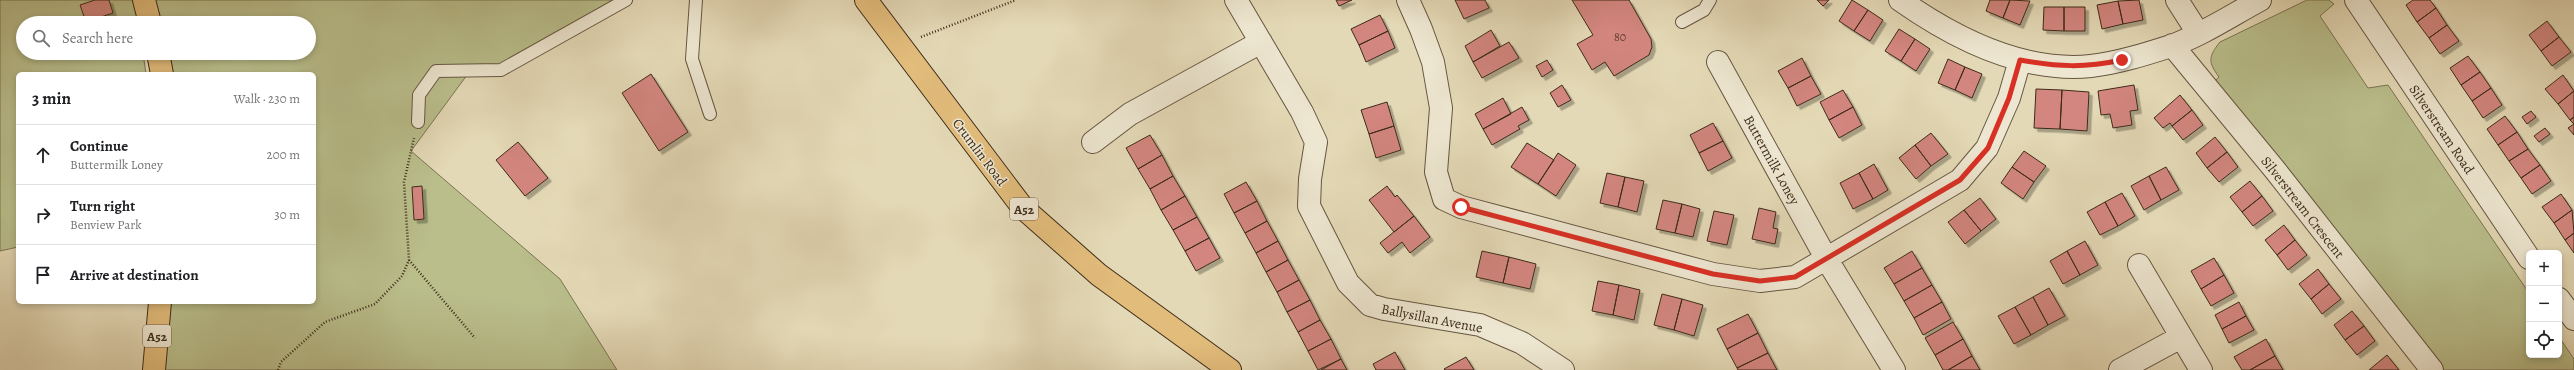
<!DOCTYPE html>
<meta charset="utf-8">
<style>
:root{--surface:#fff;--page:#f2f2f2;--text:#202124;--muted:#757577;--line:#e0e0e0}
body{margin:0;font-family:Alegreya,serif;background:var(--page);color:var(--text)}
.controls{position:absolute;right:12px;bottom:12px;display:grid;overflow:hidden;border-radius:6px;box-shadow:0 2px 6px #0003}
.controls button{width:36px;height:36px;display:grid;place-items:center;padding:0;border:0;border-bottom:1px solid var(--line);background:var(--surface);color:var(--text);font:20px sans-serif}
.stop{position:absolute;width:12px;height:12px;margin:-9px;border:3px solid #d93025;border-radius:50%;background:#fff}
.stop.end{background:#d93025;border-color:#fff;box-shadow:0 1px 4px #0008}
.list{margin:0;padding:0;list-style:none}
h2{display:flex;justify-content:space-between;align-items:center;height:52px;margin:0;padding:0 16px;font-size:17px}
h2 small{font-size:13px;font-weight:400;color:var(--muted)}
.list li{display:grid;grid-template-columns:26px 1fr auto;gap:12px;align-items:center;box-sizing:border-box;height:60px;padding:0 16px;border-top:1px solid var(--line)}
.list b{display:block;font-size:15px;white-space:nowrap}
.list p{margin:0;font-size:13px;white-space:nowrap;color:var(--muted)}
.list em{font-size:13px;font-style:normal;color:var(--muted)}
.icon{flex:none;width:22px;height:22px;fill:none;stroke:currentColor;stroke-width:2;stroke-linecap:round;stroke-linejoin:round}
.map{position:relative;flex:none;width:2574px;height:370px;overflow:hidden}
.search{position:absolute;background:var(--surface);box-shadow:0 2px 6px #0003;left:16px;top:16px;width:300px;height:44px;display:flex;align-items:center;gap:10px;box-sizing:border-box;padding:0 14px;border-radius:22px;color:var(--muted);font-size:15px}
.panel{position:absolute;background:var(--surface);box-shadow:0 2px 6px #0003;left:16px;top:72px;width:300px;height:232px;border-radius:6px}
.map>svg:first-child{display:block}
</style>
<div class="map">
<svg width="2574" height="370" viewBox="0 0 2574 370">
<defs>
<filter id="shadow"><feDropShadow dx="3.5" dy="3.5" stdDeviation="0" flood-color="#0004"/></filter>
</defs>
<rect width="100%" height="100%" fill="#e4d9b6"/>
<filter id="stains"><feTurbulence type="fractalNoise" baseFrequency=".005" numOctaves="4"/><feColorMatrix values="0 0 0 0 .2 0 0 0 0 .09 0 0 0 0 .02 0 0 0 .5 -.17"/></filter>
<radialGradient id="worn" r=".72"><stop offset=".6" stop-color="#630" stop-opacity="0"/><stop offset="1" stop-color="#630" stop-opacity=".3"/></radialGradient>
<!-- green -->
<path fill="#b9be8b" stroke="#7b7452" d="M0,0H135L138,23H23V53H143L146,74H18V247L0,251Z
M143,0H630L501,70L470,71L411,151L560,279L617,370H160L163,302H314V74H151L149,53H309V23H146Z
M2307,0H2329L2334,4L2320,16L2368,88L2388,85L2529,293V355H2559V337L2574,359V370H2441L2214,82L2219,77C2208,62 2208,57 2220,42Z"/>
<!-- building -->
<path fill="#d3867f" stroke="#3d2b1a" filter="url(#shadow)" d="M95,0H109L113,13L86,22L80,5Z
M1336,0H1352L1339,6Z
M1455,0H1485L1489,8L1464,19Z
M1572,0H1629L1651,39L1652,47L1649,55L1614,76L1605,62L1592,70L1577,44L1593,35Z
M1817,0H1829L1823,6Z
M1852,0L1868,10L1854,31L1839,21Z
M1990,0H2010L2003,18L1986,11Z
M2010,0L2030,1L2020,25L2003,18Z
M2139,0L2143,20L2123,24L2118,1Z
M2413,0H2430L2436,8L2417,22L2406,5Z
M2118,1L2123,24L2102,29L2097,5Z
M2044,7H2064V31L2043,30Z
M2064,7H2085V31H2064Z
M2436,8L2447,25L2429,38L2417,22Z
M1868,10L1883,20L1870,41L1854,31Z
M1380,15L1388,31L1359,45L1351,29Z
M2547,21L2559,37L2541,51L2529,35Z
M2447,25L2459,41L2440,54L2429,38Z
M1899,29L1915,39L1901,61L1885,51Z
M1491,30L1500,46L1473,62L1465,46Z
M1388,31L1395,48L1366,62L1359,45Z
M2559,37L2571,52L2552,66L2541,51Z
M1915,39L1930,49L1916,71L1901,61Z
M1509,42L1519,58L1482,78L1473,62Z
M2468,56L2480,72L2461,85L2450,68Z
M1802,58L1811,76L1788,88L1778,71Z
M1948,59L1965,67L1955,90L1938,83Z
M1547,60L1553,70L1542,77L1536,66Z
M1965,67L1982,74L1972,98L1955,90Z
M2480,72L2491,88L2472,101L2461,85Z
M651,74L688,132L659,151L622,93Z
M2563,75L2574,91L2558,104L2545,89Z
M1811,76L1821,94L1797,106L1788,88Z
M1562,85L1571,100L1558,107L1550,93Z
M2134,85L2138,110L2130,111L2132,125L2113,128L2110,114L2101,115L2098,91Z
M2491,88L2502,105L2483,118L2472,101Z
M2036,89L2062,90L2060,129L2034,128Z
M1843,90L1853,107L1829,120L1820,102Z
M2062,90L2089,92L2087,131L2060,129Z
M2574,91V117L2570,120L2558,104Z
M2180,95L2192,110L2172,126L2170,123L2163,128L2154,118Z
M1503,98L1511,114L1483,129L1475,114Z
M1387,102L1394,126L1369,134L1361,110Z
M1522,107L1529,120L1518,126L1520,129L1492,145L1483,129Z
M1853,107L1862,125L1839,138L1829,120Z
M2192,110L2203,125L2183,140L2172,126Z
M2531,111L2536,117L2527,124L2522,117Z
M2505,116L2517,132L2498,145L2487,129Z
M2574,117V135L2568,128L2574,124L2570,120Z
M1713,123L1723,141L1699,153L1690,135Z
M1394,126L1401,150L1376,158L1369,134Z
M2545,128L2550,134L2539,142L2534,136Z
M2517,132L2528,149L2509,161L2498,145Z
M1931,133L1948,154L1931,166L1915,145Z
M1150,135L1162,155L1138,169L1126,148Z
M2215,137L2227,152L2207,168L2196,153Z
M1723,141L1732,158L1708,171L1699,153Z
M518,142L548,178L525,196L496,160Z
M1527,143L1554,160L1538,184L1511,167Z
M1915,145L1931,166L1916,179L1899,158Z
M2528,149L2540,165L2521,178L2509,161Z
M2024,151L2046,166L2034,182L2012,167Z
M2227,152L2238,167L2219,182L2207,168Z
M1558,153L1576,165L1556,196L1538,184Z
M1162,155L1173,176L1150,189L1138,169Z
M1874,164L1888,190L1873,199L1859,173Z
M2540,165L2551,181L2532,194L2521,178Z
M2012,167L2034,182L2023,199L2001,183Z
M2166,167L2179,190L2161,200L2149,176Z
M1607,173L1625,177L1618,207L1600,203Z
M1859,173L1873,199L1853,209L1840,183Z
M1173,176L1185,196L1161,210L1150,189Z
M2149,176L2161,200L2144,210L2131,186Z
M1625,177L1644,181L1637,212L1618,207Z
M2250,181L2262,196L2242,212L2230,197Z
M1246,182L1257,201L1234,213L1224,194Z
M422,186L424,219L414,220L412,187Z
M1387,186L1395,197L1397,195L1414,216L1394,232L1369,200Z
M2122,193L2135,216L2118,226L2105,202Z
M2561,194L2572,210L2554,223L2542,207Z
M1185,196L1197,217L1173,230L1161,210Z
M2262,196L2273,211L2253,226L2242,212Z
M1980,198L1996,219L1981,231L1964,210Z
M1663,200L1682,204L1675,233L1656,229Z
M1257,201L1267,221L1245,233L1234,213Z
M2105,202L2118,226L2100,235L2087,212Z
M1682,204L1700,209L1693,237L1675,233Z
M1759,208L1776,212L1773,228L1778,229L1775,244L1752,239Z
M1964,210L1981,231L1965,244L1948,222Z
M2572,210L2574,233L2565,240L2554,223Z
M1714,211L1734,215L1727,245L1707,241Z
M1414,216L1430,237L1410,253L1402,242L1388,253L1380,243Z
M1197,217L1209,238L1185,251L1173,230Z
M1267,221L1278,241L1256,253L1245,233Z
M2284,225L2295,240L2277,255L2265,240Z
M2574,233V253L2565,240Z
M1209,238L1220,258L1196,271L1185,251Z
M2295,240L2307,255L2288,270L2277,255Z
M1278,241L1288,260L1266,272L1256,253Z
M2085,241L2098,265L2080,275L2067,251Z
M1482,251L1509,257L1503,283L1476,277Z
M1912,251L1922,268L1894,284L1884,268Z
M2067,251L2080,275L2063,284L2050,261Z
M1509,257L1536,264L1530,289L1503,283Z
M2214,258L2224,275L2201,289L2191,271Z
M1288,260L1299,280L1277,292L1266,272Z
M1922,268L1932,285L1904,301L1894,284Z
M2318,269L2329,284L2311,299L2299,284Z
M2224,275L2234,293L2211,306L2201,289Z
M1299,280L1310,300L1287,312L1277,292Z
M1598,281L1619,285L1613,315L1592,311Z
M2329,284L2341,299L2322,314L2311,299Z
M1619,285L1640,290L1634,320L1613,315Z
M1932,285L1942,302L1914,318L1904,301Z
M2049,288L2065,316L2048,325L2033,297Z
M1662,294L1682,299L1674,330L1654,325Z
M2033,297L2048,325L2031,335L2015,307Z
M1682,299L1703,305L1694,336L1674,330Z
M1310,300L1320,320L1298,332L1287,312Z
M1942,302L1951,319L1923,335L1914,318Z
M2239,302L2246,316L2222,329L2215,315Z
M2015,307L2031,335L2014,344L1998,316Z
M2352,311L2364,326L2345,340L2334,325Z
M1748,314L1758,333L1727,349L1717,329Z
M2246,316L2254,330L2229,343L2222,329Z
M1320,320L1331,339L1308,351L1298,332Z
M1953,322L1963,339L1935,355L1925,338Z
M2364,326L2375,341L2357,355L2345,340Z
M1758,333L1768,353L1737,368L1727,349Z
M1331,339L1341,359L1318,370L1308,351Z
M1963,339L1972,356L1948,370H1943L1935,355Z
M2266,339L2275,356L2250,370H2242L2234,357Z
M1395,352L1405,370H1376L1373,364Z
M1768,353L1777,370H1738L1737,368Z
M2387,355L2399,370H2369Z
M1972,356L1980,370H1948Z
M2275,356L2283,370H2250Z
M1466,357L1474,370H1445L1444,369Z
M1341,359L1347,370H1321Z"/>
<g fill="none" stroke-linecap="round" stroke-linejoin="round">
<!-- lane casing -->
<g stroke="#675641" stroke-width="14">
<path id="lane" d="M696,0L692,59L710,114
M1682,22L1704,10L1710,0
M418,122L419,95L436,71L501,70L626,0"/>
</g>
<!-- street casing -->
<g stroke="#675641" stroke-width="24">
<path id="street" d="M1236,0L1302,112L1316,142L1310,179L1309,206L1348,283L1370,305L1384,309L1480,325L1522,343L1563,370
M1408,0L1421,29L1433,62L1441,108L1436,172L1444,199L1461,207L1713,274L1760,281L1795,277L1960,180L1987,148L2009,98L2020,60
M1900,0C1954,38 2023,73 2091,66C2118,63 2146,54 2171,46C2202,35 2232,15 2260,0
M2177,0L2198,33
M2356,0L2529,258
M2172,45L2275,170L2432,370
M1718,62L1826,258L1894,370
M1093,142L1130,114L1261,42
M2139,265L2201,370
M2559,299L2574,319
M2120,370L2181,337"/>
</g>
<!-- primary casing -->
<g stroke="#3d2b1a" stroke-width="24">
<path id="primary" d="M144,0L150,23
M866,0L1023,208L1099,275L1230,370
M158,53L162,74
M154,370L160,302"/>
</g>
<!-- path -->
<path stroke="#3d2b1a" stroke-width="2.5" stroke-dasharray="1 2" stroke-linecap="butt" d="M921,37L1016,0
M409,260L475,338
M278,370L281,362L325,322L375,304L402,276L409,260L404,182L414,138"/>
<!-- lane -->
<use href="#lane" stroke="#ede6d0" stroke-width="12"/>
<!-- street -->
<use href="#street" stroke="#ede6d0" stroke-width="22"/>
<!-- primary -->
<use href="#primary" stroke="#e2bc7b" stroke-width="22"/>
</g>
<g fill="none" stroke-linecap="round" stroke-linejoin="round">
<!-- route -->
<path stroke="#d93025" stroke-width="5" d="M1461,207L1713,274L1760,281L1795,277L1960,180L1988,148L2009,98L2020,60C2059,67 2084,68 2122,60"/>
</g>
<g text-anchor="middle" stroke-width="3" stroke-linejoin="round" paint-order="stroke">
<!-- number labels -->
<g font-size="12" fill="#624233">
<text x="1620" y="41">80</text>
</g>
<!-- shield labels -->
<g fill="#ede6d0" stroke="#726351" stroke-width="1">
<rect x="1010" y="198" width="28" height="22" rx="3"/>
<rect x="143" y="325" width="28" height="22" rx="3"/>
</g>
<g font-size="13" font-weight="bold" fill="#3d2b1a">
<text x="1024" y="214">A52</text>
<text x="157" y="341">A52</text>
</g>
<!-- street labels -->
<g font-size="14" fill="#3d2b1a" stroke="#ede6d0">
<text transform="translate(2442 129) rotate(56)" y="5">Silverstream Road</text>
<text transform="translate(980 152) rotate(53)" y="5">Crumlin Road</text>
<text transform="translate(1772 160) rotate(61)" y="5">Buttermilk Loney</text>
<text transform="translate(2303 207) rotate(52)" y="5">Silverstream Crescent</text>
<text transform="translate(1432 318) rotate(11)" y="5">Ballysillan Avenue</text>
</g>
</g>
<rect width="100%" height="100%" filter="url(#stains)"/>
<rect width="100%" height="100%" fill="url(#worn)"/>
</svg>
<div class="controls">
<button>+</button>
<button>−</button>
<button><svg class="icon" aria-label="locate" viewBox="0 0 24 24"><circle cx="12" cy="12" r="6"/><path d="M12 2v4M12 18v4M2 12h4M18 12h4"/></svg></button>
</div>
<div class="stop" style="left:1461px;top:207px"></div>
<div class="stop end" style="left:2122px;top:60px"></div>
<div class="search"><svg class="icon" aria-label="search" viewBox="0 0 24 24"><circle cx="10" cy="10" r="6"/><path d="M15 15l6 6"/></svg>Search here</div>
<section class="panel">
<h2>3 min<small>Walk · 230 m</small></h2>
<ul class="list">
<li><svg class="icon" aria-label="ahead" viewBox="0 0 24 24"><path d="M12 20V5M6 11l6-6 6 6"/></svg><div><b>Continue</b><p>Buttermilk Loney</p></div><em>200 m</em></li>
<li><svg class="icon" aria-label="right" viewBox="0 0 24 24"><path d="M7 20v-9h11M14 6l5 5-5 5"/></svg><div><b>Turn right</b><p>Benview Park</p></div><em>30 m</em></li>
<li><svg class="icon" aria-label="arrive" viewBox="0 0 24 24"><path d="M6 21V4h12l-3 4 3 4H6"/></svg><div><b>Arrive at destination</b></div></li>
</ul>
</section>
</div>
